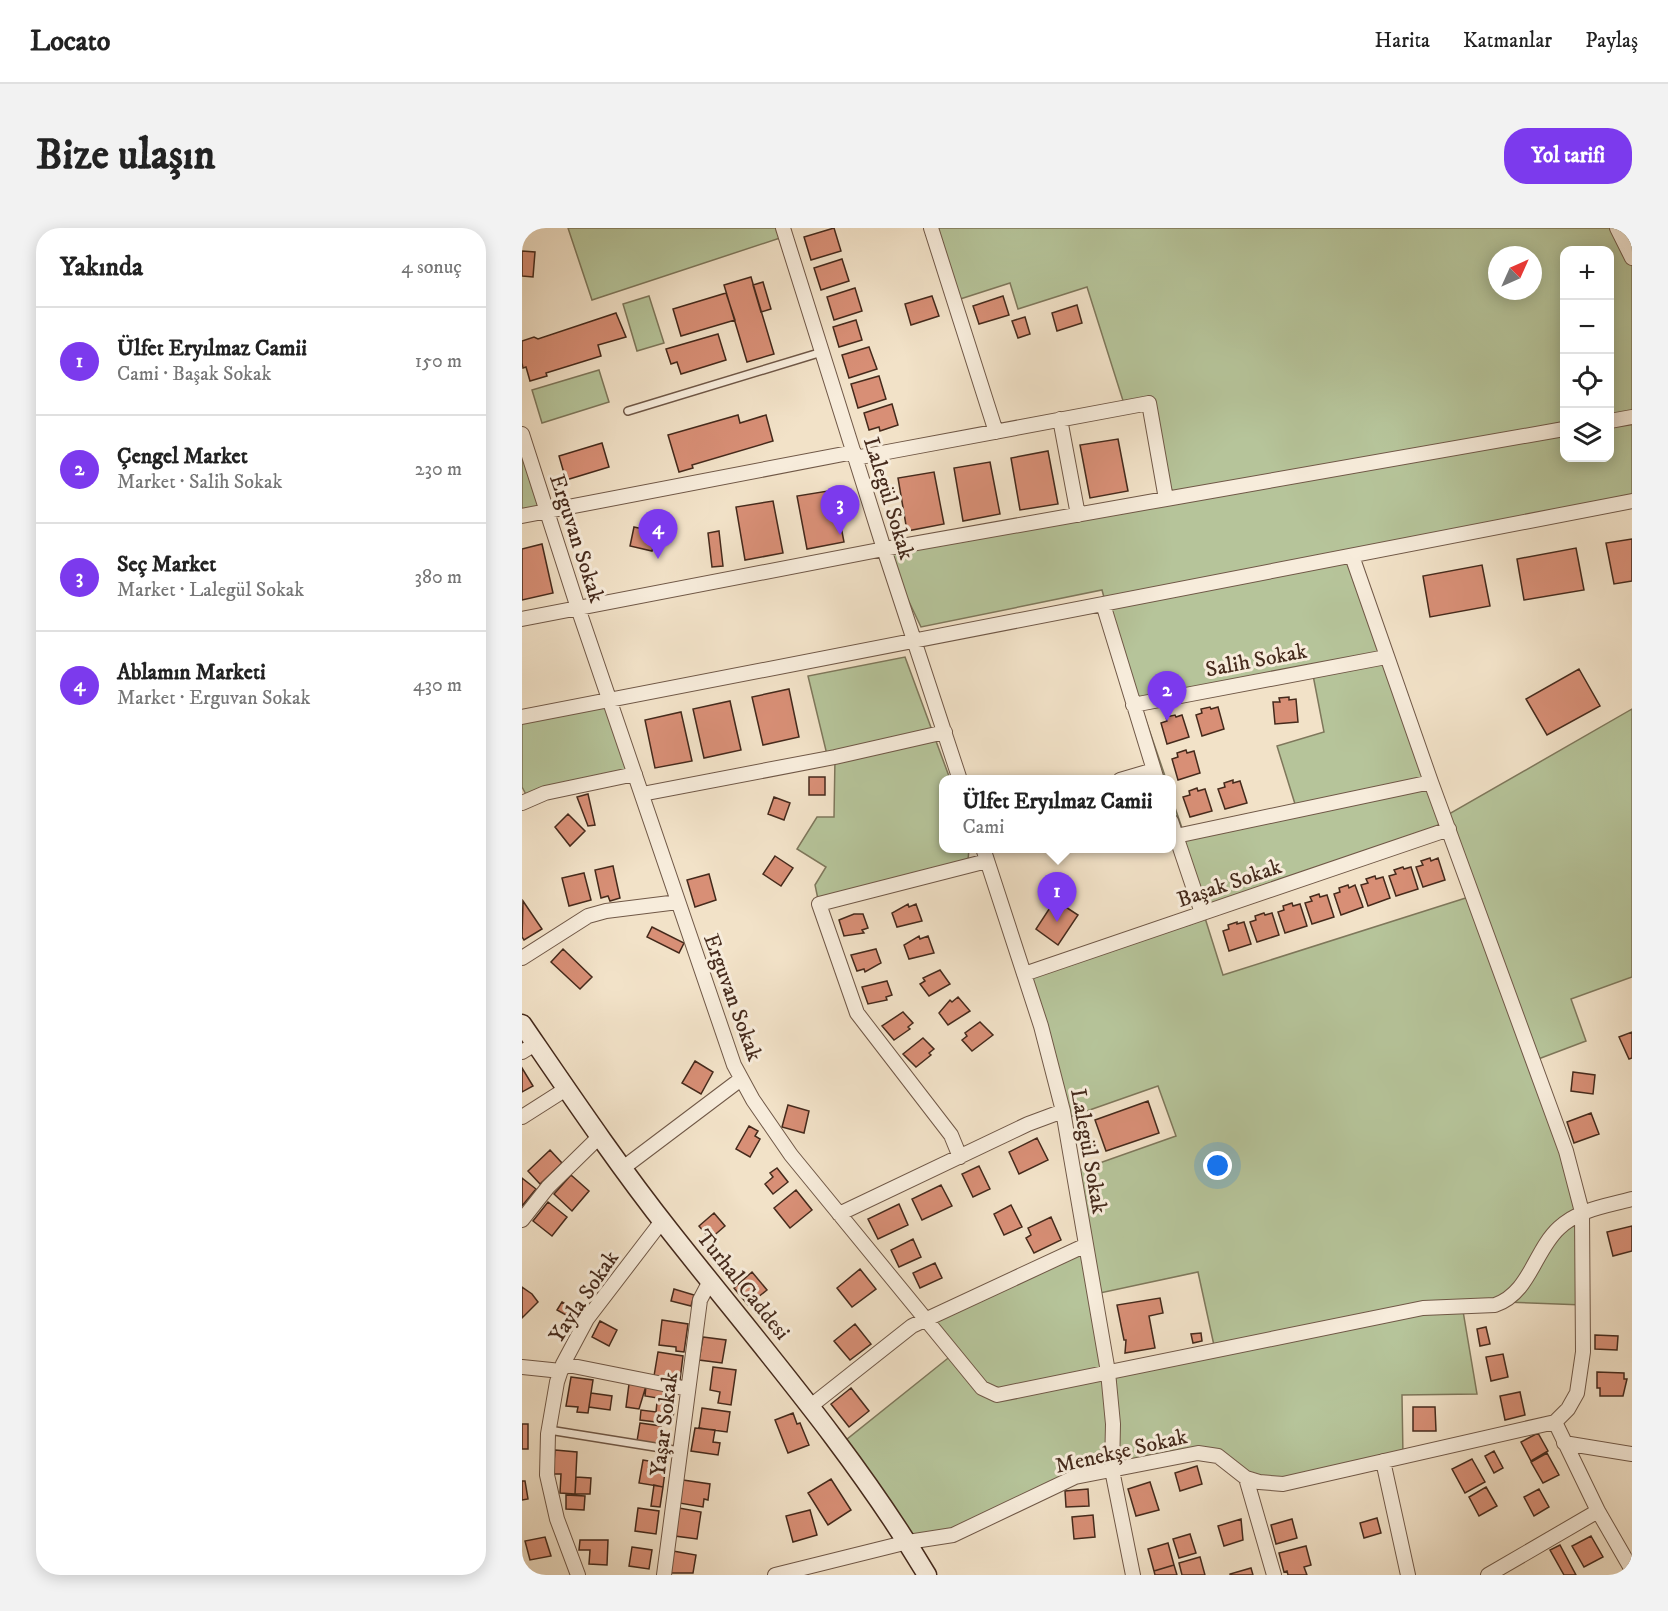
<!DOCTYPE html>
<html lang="tr">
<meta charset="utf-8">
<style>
:root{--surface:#fff;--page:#f2f2f2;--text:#222;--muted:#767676;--line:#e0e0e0;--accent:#7c3aed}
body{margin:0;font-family:"IM FELL DW Pica",serif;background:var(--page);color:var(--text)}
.controls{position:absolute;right:18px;top:18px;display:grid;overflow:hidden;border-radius:12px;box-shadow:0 3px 15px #0003}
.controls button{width:54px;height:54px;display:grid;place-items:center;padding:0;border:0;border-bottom:2px solid var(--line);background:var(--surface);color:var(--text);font:30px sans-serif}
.compass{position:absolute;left:966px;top:18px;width:54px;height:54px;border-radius:50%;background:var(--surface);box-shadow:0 3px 15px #0003;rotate:45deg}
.you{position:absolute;left:696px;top:938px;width:21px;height:21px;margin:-15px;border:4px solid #fff;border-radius:50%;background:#1a73e8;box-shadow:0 0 0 9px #1a73e833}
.badge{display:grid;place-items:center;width:39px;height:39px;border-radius:50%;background:var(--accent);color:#fff;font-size:20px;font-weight:700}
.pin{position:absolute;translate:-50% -50px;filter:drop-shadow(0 2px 3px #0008)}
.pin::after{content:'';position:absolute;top:32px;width:21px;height:18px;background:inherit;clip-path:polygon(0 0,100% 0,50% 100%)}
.popup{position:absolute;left:417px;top:547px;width:237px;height:78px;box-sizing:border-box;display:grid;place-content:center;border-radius:12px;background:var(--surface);filter:drop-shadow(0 2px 4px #0005);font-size:20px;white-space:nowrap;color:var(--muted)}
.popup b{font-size:22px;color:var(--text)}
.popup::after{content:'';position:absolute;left:50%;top:100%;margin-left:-12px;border:12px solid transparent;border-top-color:var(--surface)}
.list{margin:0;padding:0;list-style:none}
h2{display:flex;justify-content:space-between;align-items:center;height:78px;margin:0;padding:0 24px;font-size:26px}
h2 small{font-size:20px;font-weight:400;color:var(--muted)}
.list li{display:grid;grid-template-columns:39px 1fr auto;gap:18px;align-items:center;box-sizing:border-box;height:108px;padding:0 24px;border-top:2px solid var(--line)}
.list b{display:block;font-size:22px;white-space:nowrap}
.list p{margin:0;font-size:20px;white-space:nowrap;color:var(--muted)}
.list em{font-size:20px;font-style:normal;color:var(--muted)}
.icon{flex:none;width:33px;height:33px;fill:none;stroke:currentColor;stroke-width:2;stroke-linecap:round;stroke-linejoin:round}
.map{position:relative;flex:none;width:1110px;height:1347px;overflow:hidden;border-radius:24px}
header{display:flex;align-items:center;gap:36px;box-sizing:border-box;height:84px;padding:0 30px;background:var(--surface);border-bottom:2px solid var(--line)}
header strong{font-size:28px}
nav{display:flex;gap:33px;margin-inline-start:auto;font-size:21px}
.intro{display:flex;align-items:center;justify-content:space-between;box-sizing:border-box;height:144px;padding:0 36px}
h1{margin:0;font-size:42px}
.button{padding:15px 27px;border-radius:24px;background:var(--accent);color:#fff;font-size:21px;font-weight:700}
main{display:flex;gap:36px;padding:0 36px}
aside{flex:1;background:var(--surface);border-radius:24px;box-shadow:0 3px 15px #0003}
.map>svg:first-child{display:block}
</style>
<header>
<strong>Locato</strong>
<nav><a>Harita</a><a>Katmanlar</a><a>Paylaş</a></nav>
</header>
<div class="intro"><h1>Bize ulaşın</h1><a class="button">Yol tarifi</a></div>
<main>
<aside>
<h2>Yakında<small>4 sonuç</small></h2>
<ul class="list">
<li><span class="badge">1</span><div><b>Ülfet Eryılmaz Camii</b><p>Cami · Başak Sokak</p></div><em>150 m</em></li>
<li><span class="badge">2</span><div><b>Çengel Market</b><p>Market · Salih Sokak</p></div><em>230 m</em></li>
<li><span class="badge">3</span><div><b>Seç Market</b><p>Market · Lalegül Sokak</p></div><em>380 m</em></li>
<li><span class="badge">4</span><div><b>Ablamın Marketi</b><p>Market · Erguvan Sokak</p></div><em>430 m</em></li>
</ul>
</aside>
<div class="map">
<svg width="1110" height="1347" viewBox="0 0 1110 1347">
<rect width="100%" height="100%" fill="#f2e2c8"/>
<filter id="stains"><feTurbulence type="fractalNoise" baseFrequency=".00333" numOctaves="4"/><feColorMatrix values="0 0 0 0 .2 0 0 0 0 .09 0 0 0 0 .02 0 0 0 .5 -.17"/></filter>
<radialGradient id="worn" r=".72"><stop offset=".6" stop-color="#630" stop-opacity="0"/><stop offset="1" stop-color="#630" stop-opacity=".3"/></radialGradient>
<!-- green -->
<path fill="#b6c49a" stroke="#7e775b" stroke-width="1.5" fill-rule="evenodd" d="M46,0H261L264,8L70,72Z
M409,0H1110V273L830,328L922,589L1110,481V749L1049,771L1064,813L1011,833L1051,944L1061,1077L982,1074L940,1077L955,1166L880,1167L881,1229L748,1256L696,1228L553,1249L473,1289L386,1314L319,1216L430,1127L402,1092L564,1017L552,944L654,908L636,858L542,891L502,746L670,696L680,685L649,592V568L661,603L773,576L755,518L802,504L790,442L618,475L644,551H636L611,477L580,362L399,399L362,321L644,271L627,175L603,179L565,59L496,81L488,55L432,73ZM1042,22H1088V230H1042ZM975,27H1011V63H975ZM927,602L950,668L701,747L683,690ZM676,1044L693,1122L586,1144L573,1066Z
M127,68L142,115L115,123L101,76Z
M77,142L87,174L20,195L10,162Z
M0,206L25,283L0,288Z
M383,429L428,551L421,552V620L447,621L446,632L297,676L293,657L304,639L275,621L295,589H312L313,530L306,531L286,448Z
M87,472L113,546L7,572L0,559V489Z"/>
<!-- building -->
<path fill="#d88f76" stroke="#452a1c" stroke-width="1.5" d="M312,0L319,23L289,32L282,9Z
M0,23L13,24L11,49L0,48Z
M320,31L327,53L299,62L292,40Z
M229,49L252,126L225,134L202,57Z
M241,54L249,81L239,84L231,57Z
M333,60L340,83L312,92L305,69Z
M204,65L213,92L159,108L151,81Z
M410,68L417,88L389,97L383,76Z
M481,68L487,87L457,96L451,78Z
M555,77L560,95L535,103L530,85Z
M94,85L104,109L76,117L79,128L24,145L25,148L8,153L4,139L1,140L0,135V113L12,109L16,111Z
M503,89L508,106L496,110L490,93Z
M334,92L340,112L317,119L311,99Z
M196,106L204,132L159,146L155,134L149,136L144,121Z
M347,119L355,141L327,150L320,127Z
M357,148L364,171L336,180L329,156Z
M370,176L376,197L358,203L357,199L347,202L342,185Z
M216,187L218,195L244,187L251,213L170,237L171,240L157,244L146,207Z
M596,211L606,263L568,270L558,217Z
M80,215L87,239L44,252L37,228Z
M526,223L536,276L498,282L489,230Z
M468,234L478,286L441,293L432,240Z
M412,244L422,296L385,303L376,250Z
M312,262L322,314L285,321L275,268Z
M251,273L261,325L223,332L214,279Z
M112,299L135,304L130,323L108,318Z
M197,303L201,338L190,339L186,305Z
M1110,311V353L1092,356L1084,315Z
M20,316L31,365L0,372V321Z
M1054,320L1062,362L1002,372L995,331Z
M960,337L968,378L908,389L901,348Z
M1057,441L1078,478L1025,507L1004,471Z
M267,461L277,509L241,517L230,469Z
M767,469V472L774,471L776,494L753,496L751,474H758L757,470Z
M208,473L219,522L182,530L171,481Z
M688,479L689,481L696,479L702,501L680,508L674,487L680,485L679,481Z
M159,484L170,533L133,540L123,492Z
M653,487L654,489L660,487L667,509L645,516L639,495L645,493L644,489Z
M664,522L665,525L672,523L678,545L656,552L650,531L656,529L655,525Z
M287,549H303V567H287Z
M711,552V555L718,553L725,575L703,581L696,561L703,559L702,555Z
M675,560L676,563L683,561L690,583L668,589L661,569L668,567L667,563Z
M66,566L73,597L66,598L55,569Z
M252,569L268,575L262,592L246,586Z
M46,586L63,603L48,618L33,599Z
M253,628L271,640L259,658L241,646Z
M908,630L909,633L916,630L923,652L901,659L894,639L901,637L899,633Z
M91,638L98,670L88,673L86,668L79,670L73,642Z
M881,639L882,641L889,639L896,661L874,668L867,648L874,646L872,642Z
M62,645L69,672L47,678L40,650Z
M187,646L194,672L173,679L165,652Z
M853,648L854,651L861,649L868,670L846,678L839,657L846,655L844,651Z
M826,657L827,660L833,657L841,679L819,687L812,666L818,664L817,660Z
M797,666L798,669L805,667L812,689L790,696L783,675L790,673L788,669Z
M533,672L556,687L536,717L514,701Z
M1,673L20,701L2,712L0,709Z
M770,675L771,678L778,676L785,698L763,705L756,684L762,682L761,678Z
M386,676L387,679L394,676L400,693L375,699L370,685Z
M742,685L743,687L750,685L757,707L735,714L728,694L734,692L733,688Z
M332,686H341L346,700L340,702L342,705L322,708L317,692Z
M715,694V696L722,694L729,716L707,723L701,703L707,701L706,697Z
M130,699L162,715L157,725L125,709Z
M397,708L398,711L406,708L412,725L387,731L382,717Z
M41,721L70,749L58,761L29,734Z
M354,721L359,735L343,744L342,741L335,743L329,727Z
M418,742L428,756L407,768L398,756L403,753L401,750Z
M365,753L370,767L364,769L365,772L346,776L340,759Z
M436,769L448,783L426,797L417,785L428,772L430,774Z
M381,784L391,795L386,799L388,801L372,812L360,798Z
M458,794L471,807L450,823L440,812L445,808L443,805Z
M1110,804V830L1107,831L1097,809Z
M401,810L412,821L407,825L409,827L394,839L381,826Z
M173,833L191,844L179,866L160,855Z
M0,840L11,858L0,864Z
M1051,844L1073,847L1071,866L1049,863Z
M626,873L637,905L584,923L573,892Z
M266,877L287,883L282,905L260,899Z
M1069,885L1077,906L1052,915L1045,894Z
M227,898L236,903L233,908L238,911L228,929L214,921Z
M515,910L526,932L497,946L487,924Z
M28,922L40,935L18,956L6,943Z
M457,938L468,961L451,969L440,946Z
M255,940L266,954L251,966L243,956L251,949L248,945Z
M49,947L67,963L50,983L32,966Z
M0,950L14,961L0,978Z
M419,957L430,978L400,992L390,971Z
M274,962L290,982L268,1000L252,980Z
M26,974L45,989L30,1008L11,993Z
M377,976L386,997L356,1011L346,991Z
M489,977L500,999L482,1007L472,986Z
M192,985L203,998L188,1011L177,998Z
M529,989L539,1012L512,1025L504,1010L509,1007L506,1000Z
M1110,998V1023L1091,1028L1085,1004Z
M391,1011L399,1029L377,1039L369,1022Z
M413,1035L420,1050L398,1060L391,1045Z
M338,1041L354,1061L330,1079L315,1060Z
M230,1044L245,1062L226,1077L212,1060Z
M0,1059L10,1066L16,1074L0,1090Z
M152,1061L172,1067L169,1078L149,1073Z
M638,1070L641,1085L627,1088L633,1120L603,1125L604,1112H602L595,1077Z
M40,1074L58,1085L53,1092L35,1082Z
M140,1092L166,1096L162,1124L154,1123V1119L137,1117Z
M78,1093L95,1102L87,1118L70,1109Z
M333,1096L349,1116L328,1132L312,1113Z
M964,1099L968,1116L958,1118L955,1101Z
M679,1105L680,1113L671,1115L669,1106Z
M1073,1107L1096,1108L1095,1122L1073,1121Z
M181,1109L204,1112L200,1135L177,1132Z
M136,1124L161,1128L158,1152L132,1148Z
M981,1126L986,1149L969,1153L964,1129Z
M191,1139L214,1142L209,1177L196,1175L198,1164L188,1162Z
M1075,1144L1102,1145V1151H1105L1101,1168H1078V1160H1075Z
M49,1149L71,1152L66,1185L55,1184L56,1179L44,1178Z
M107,1156L124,1158L117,1181L104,1179Z
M124,1158L142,1161L141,1171L123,1168Z
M329,1160L347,1183L327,1199L309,1176Z
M998,1164L1003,1187L983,1192L978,1168Z
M69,1165L90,1168L88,1182L67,1179Z
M135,1174L153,1176L150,1196L118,1192L119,1182L134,1184Z
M891,1179H913L914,1203H891Z
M180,1180L208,1184L205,1204L177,1200Z
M271,1185L275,1196L278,1195L287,1217L266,1225L253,1192Z
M118,1195L139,1198L137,1216L115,1213Z
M0,1196H6V1221H0Z
M173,1200L193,1202L191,1214L198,1215L196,1227L169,1223Z
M1016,1205L1026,1223L1009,1233L999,1214Z
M33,1222L55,1224L53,1266L38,1265L39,1246H31Z
M972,1223L981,1240L972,1245L963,1228Z
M1025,1225L1037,1247L1021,1255L1009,1234Z
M950,1231L963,1254L943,1265L930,1241Z
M121,1232L144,1236L141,1259L117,1255Z
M675,1238L680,1256L658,1263L653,1245Z
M54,1249L69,1250L68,1266H53Z
M309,1251L329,1282L306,1297L286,1265Z
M161,1252L188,1256L186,1272L182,1271L181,1279L157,1275Z
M0,1253H3L6,1271L0,1272Z
M628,1254L637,1282L614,1288L606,1261Z
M132,1257L141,1259L138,1279L129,1278Z
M964,1259L975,1278L957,1288L947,1269Z
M566,1261L567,1278L544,1279L543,1263Z
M1017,1261L1027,1279L1012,1288L1002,1269Z
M44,1267L63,1268L62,1282L44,1281Z
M116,1280L137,1283L134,1306L113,1303Z
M157,1280L179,1284L175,1311L153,1308Z
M288,1282L295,1307L271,1314L264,1288Z
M571,1287L573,1309L552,1311L550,1289Z
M855,1290L859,1305L842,1310L838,1295Z
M719,1291L721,1312L702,1318L696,1298Z
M770,1291L775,1310L754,1316L749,1297Z
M668,1306L674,1325L657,1330L651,1311Z
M1069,1308L1081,1329L1062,1339L1050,1318Z
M23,1309L29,1328L8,1332L3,1313Z
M58,1312H86L85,1337L67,1336L68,1322H57Z
M646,1315L652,1337L632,1343L626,1321Z
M1038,1317L1054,1347H1042L1028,1322Z
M784,1318L789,1337L782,1339L785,1347H766L765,1343L762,1344L757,1325Z
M110,1319L130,1322L127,1341L107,1338Z
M151,1323L174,1327L171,1345H148Z
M678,1329L683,1347H660L657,1335Z
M652,1337L655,1347H633L632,1343Z
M729,1340L731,1347H708V1346Z"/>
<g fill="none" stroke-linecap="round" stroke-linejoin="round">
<!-- lane casing -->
<g stroke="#705847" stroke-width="10">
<path id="lane" d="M106,183L300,124
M27,1202L158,1223"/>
</g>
<!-- street casing -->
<g stroke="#705847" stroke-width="16">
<path id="street" d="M261,0L362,321L438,552
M409,0L474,204
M1095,0L1110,30
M538,191L556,287
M1088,193L1110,189
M0,206L56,380L212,837L231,872L269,927L460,1160L475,1167L901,1080L973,1077C1008,1065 1012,1023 1037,1000C1057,981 1085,978 1110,971
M644,271L1042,201
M0,288L332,224
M581,376L635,552
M0,391L362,321L644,271L627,175L333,230
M611,477L864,429
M0,489L1110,273
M598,552L632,542
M120,566L313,529L423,504
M0,575L23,565L113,546
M649,593L680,685
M654,608L909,554
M461,620L519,798L541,883L586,1144L591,1196L590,1242L611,1347
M0,730L66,688L84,683L156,674
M502,746L927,601
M0,824L13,816
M0,889L44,861
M438,929L429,907L335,785L297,676L465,633
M101,940L219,851
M317,986L506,896L541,883
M0,992L26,959L78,908
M41,1136L166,1161
M0,1139L39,1143
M290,1177L390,1098L564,1017
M1033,1194L1076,1283L1110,1342
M1042,1215L1110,1226
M861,1233L886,1347
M724,1250L737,1254L761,1256L1033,1194L1046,1181L1055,1165L1061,1124L1060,984L1044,923L909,554L830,328
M56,1347L35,1291L25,1247L26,1206L35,1154L41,1136L65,1091L140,993
M142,1347L178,1072L188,1053
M253,1347L386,1314L431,1307L553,1249L676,1225L696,1228L724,1250L752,1347
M966,1347L1076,1283"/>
</g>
<!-- secondary casing -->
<g stroke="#452a1c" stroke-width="21">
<path id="secondary" d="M0,796C48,866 95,936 148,1003C237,1116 331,1223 405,1347"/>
</g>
<!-- lane -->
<use href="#lane" stroke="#f7ecdb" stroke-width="7"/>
<!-- street -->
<use href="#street" stroke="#f7ecdb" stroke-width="14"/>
<!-- secondary -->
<use href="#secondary" stroke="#f7ecdb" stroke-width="18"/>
</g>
<g text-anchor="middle" stroke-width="6" stroke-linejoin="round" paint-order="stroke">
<!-- street labels -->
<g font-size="22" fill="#452a1c" stroke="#f7ecdb">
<text transform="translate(368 270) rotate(73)" y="8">Lalegül Sokak</text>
<text transform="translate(56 310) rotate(72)" y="8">Erguvan Sokak</text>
<text transform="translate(734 431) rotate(-11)" y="8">Salih Sokak</text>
<text transform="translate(707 654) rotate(-19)" y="8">Başak Sokak</text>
<text transform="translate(212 769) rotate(70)" y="8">Erguvan Sokak</text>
<text transform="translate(568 923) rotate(80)" y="8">Lalegül Sokak</text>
<text transform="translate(222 1056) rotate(51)" y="8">Turhal Caddesi</text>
<text transform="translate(61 1068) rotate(-56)" y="8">Yayla Sokak</text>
<text transform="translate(141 1196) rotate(-83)" y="8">Yaşar Sokak</text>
<text transform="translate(599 1222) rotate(-13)" y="8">Menekşe Sokak</text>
</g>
</g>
<rect width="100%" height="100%" filter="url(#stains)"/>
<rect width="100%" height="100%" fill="url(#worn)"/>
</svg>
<div class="controls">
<button>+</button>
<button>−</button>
<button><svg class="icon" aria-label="locate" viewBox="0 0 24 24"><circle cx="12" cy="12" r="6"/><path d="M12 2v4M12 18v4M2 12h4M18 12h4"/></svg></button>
<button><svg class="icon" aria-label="layers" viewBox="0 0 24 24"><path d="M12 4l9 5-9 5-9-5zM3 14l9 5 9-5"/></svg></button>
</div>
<svg class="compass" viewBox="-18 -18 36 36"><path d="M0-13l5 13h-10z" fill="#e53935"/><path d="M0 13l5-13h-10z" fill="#767676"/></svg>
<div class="you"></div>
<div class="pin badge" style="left:535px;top:694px">1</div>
<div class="popup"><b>Ülfet Eryılmaz Camii</b>Cami</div>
<div class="pin badge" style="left:645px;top:493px">2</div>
<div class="pin badge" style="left:318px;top:307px">3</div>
<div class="pin badge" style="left:136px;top:331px">4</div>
</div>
</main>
